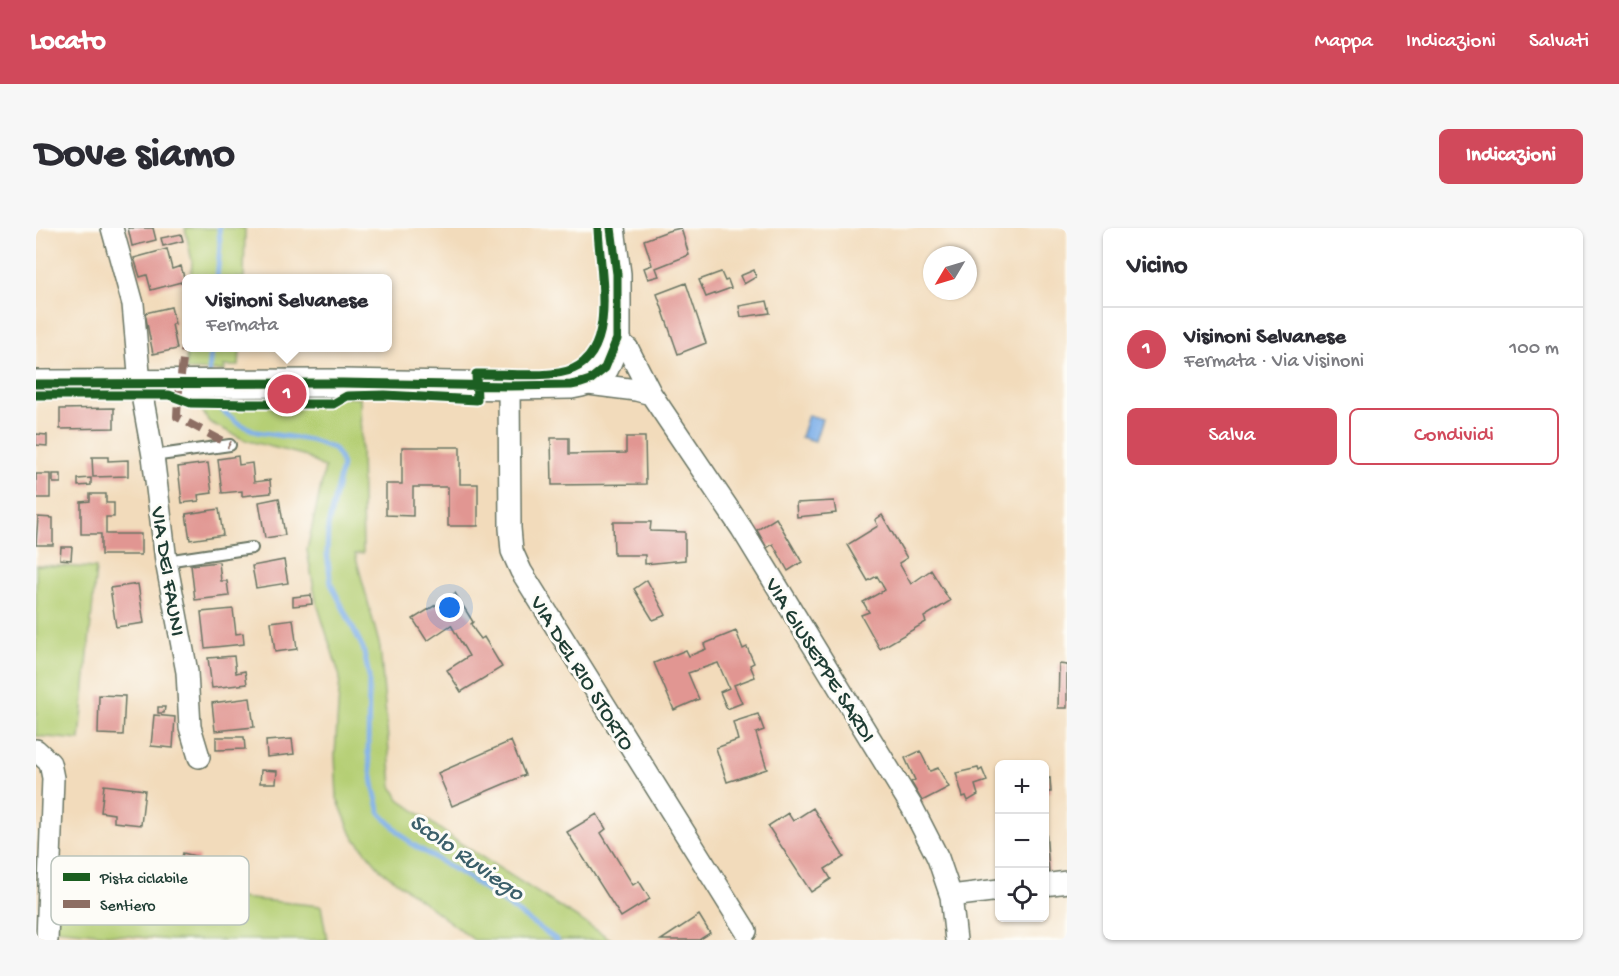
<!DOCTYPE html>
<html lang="it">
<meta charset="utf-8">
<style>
:root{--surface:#fff;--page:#f7f7f7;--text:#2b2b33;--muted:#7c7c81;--line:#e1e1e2;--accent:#d1495b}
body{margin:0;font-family:"Gochi Hand",sans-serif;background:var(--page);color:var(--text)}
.controls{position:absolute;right:18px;bottom:18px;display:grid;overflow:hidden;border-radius:9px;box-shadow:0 2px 4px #0004}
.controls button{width:54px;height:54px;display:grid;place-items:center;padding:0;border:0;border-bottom:2px solid var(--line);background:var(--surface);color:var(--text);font:30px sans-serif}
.compass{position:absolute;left:887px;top:18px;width:54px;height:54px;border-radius:50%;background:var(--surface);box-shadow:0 2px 4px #0004;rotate:232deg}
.you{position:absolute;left:414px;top:380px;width:21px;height:21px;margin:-15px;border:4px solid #fff;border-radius:50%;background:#1a73e8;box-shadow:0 0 0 9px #1a73e833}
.badge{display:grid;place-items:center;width:39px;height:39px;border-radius:50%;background:var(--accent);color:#fff;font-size:20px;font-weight:700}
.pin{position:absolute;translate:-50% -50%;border:3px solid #fff;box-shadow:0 2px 6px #0006}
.popup{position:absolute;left:146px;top:46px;width:210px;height:78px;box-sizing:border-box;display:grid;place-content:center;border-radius:9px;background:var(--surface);filter:drop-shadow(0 2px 4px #0005);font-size:20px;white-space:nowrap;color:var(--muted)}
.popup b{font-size:22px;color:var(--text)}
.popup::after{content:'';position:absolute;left:50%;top:100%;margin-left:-12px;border:12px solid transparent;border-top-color:var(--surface)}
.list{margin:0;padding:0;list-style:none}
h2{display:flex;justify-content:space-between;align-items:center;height:78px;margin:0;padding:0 24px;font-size:26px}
h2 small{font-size:20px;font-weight:400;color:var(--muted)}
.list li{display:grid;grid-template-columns:39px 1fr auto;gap:18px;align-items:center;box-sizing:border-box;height:84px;padding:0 24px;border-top:2px solid var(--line)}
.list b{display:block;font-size:22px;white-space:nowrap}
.list p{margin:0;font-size:20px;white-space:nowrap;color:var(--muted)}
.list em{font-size:20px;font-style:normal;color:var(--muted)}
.actions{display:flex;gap:12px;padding:18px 24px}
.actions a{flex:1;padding:14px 0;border:2px solid var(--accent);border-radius:9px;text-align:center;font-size:21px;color:var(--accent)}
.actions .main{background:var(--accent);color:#fff}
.icon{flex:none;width:33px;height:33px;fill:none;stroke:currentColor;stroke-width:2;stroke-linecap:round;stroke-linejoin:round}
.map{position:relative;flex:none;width:1031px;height:712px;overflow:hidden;border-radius:9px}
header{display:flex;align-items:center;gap:36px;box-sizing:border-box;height:84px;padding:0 30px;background:var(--accent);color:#fff}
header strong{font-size:28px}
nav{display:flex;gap:33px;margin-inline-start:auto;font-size:21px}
.intro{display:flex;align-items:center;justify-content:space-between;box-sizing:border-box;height:144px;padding:0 36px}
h1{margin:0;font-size:42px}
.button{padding:15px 27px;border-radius:9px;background:var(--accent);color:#fff;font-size:21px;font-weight:700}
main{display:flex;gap:36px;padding:0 36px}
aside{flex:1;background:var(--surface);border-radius:9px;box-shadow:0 2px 4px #0004}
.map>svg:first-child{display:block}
</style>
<header>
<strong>Locato</strong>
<nav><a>Mappa</a><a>Indicazioni</a><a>Salvati</a></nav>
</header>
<div class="intro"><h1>Dove siamo</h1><a class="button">Indicazioni</a></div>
<main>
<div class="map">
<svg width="1031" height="712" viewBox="0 0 1031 712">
<rect width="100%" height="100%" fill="#fdfcf7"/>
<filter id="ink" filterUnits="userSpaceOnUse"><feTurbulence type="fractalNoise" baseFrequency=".0167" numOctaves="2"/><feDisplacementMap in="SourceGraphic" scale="12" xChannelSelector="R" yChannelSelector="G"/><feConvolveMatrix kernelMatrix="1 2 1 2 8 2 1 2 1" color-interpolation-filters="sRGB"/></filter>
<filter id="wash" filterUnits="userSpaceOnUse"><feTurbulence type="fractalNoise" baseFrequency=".008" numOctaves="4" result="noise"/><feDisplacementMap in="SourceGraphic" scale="24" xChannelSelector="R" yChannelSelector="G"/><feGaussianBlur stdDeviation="1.35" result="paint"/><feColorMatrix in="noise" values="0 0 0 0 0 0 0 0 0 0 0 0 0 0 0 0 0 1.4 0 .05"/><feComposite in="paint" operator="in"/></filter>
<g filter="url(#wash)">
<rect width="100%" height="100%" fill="#f2dbbb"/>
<!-- green -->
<path fill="#b5cf74" stroke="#6a8654" stroke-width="1.5" d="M149,0H209L208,50H155L156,33Z
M151,120H204L203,138H188L189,143L150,142Z
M196,163L324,170L327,325L319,326L344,419L356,558L363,571L419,612L576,712H438L345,642L316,607L301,570L299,527L304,449L280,372L271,322L289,240L267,227L209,212L173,194L155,164Z
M0,337L60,340L44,512L0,508Z
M20,658L182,668L285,678L291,712H134L17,701Z"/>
<!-- water -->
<path fill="#7caee8" stroke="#4e768e" stroke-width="1.5" d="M772,187L786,191L779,213L765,209Z"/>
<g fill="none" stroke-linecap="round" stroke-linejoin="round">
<!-- stream -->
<path stroke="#7caee8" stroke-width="5" d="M181,51L184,18L183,0
M173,147L175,120
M176,165L187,183L202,195L221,204L274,212L297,220L303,228L306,238L292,298L291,326L295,356L327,420L333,448L332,525L338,561L344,585L374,615L431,649L521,712"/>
</g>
<g id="blocks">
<!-- building -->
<path fill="#e19692" d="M92,0H117L120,12L96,18Z
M645,0L653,27L620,40L623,48L612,51L608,40L616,37L608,12L632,3Z
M145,6L147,13L127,18L125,10Z
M131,21L136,41L145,38L149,53L115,62L111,47L104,49L98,30Z
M718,42L720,49L708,56L704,48Z
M685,44L689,53L692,52L695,60L670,69L663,52Z
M650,55L670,115L642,126L621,66Z
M731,73L734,85L705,89L703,78Z
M135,79L139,96H136L141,121L117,126L109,85Z
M78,180V200L24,201V181Z
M0,206L11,207V218L0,217Z
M590,209H609L610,256L516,257L515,210H533V226L590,225Z
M366,219H424V256H442V298H412V259H377V288L350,287V256H366Z
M202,228L203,237L216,235L218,254L234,252L235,265L206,268V263L186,265L182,231Z
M56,229H72V233L92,232V248L57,249Z
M172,235L176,265L162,267L163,273L146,275L142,239Z
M0,246H14V270H0Z
M17,246H25V255H17Z
M55,250V257L42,258V251Z
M54,266H70V275H78V289H70V306H105V327H65V306H45V274L54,273Z
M243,270L249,307L229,310L223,274Z
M798,273L800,285L761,289L760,275Z
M183,281L187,307L154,312L150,286Z
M846,287L871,330L863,335L875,356L895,342L914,373L888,389L890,394L844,421L825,387L833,384L827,374L849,362L841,348L832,353L811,317L842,298L839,292Z
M2,289L17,290V317H0Z
M740,290L766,334L752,343L737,316L731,320L721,302Z
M577,294H615L614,303L649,304V332L609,336V327H578Z
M25,319H36L35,332L24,331Z
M248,332L252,355L220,360L216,338Z
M183,334L185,353H191L193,368L159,372L155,337Z
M611,352L630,387L617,392L598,361Z
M102,356L108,395L80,399L74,360Z
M419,365L437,394L435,396L439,403L445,411L448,409L466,439L425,464L411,442L433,428L415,397L391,413L377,391Z
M275,367L276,376L257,378V369Z
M197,381L200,406L207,405L208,416L169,420L165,384Z
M257,391L261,421L239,424L235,394Z
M700,403L707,421L711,419L718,435L714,437L719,449L698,457L706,475L691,481L684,464L693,460L682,435L652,445L663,471L638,482L618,435L650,422L653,428L670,421L668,416Z
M198,428L200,445L209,443L211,456L176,460L172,430Z
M1023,436L1031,437V480H1022Z
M63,467L89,468L87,507L62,506Z
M214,470L218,499L179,503L176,475Z
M122,479H129L128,485H122Z
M722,486L728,502L720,505L731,541L691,554L680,520L702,512L697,494Z
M118,487L139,489L137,520L115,518Z
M180,509H208L209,521L180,522Z
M256,511L258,526L231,529L230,513Z
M475,513L489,547L416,578L402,545Z
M884,523L894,543L902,540L913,559L886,573L875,554L879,552L869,530Z
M942,540L943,543L946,541L951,553L939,557L942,567L932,573L930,568L927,569L920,545Z
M225,542L241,543L240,555H224Z
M1014,550L1015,564H1008V551Z
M68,557L109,562L105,597L78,594V586L65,584Z
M777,580L808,629L789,641L795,651L775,664L732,598L752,585L757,593Z
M561,586L570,601L565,605L597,657L603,653L614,671L585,689L531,604Z
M1008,601H1010L1013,644H1008Z
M147,625L163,629L159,645L143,641Z
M663,687L674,705L663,712H625Z"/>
</g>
</g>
<g filter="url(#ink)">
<use href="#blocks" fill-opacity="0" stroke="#697463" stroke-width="1.5"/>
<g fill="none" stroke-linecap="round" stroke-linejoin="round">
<!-- service casing -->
<g stroke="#697463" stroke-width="14">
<path id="service" d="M117,228L194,217
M130,333L216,320"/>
</g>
<!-- minor casing -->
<g stroke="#697463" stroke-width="24">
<path id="minor" d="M76,0L97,76L104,156L117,228L130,333L151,444L154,499L163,529
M581,111L592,121L615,166L706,301L876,579L902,630L915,668L920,712
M545,155L600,162L615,166
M473,158L474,300L476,323L485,343L710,703
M0,522L14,535L17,550L11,712
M1008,657L1031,654
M915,668L963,662"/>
</g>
<!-- tertiary casing -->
<g stroke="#697463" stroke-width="30">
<path id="tertiary" d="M0,156L306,155L473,158L535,157L545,155L554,152L569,140L581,111V46L575,0"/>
</g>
<!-- service -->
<use href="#service" stroke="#fff" stroke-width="10"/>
<!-- minor -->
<use href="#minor" stroke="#fff" stroke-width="21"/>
<!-- tertiary -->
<use href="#tertiary" stroke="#fff" stroke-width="27"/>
<!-- quiet -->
<path stroke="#8d6e63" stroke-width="8" stroke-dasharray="15 8" stroke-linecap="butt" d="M150,110L142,170L141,189L194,217"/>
<!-- cycleway casing -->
<g stroke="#fdfcf7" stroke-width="13">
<path id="cycleway" d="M0,156L306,155L473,158L535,157L545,155L554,152L569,140L581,111V46L575,0
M0,167H133L155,175L212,176H297L311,168L349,167L441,172L440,146C466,145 515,151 537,141C583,121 563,39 562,0"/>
</g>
<!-- cycleway -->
<use href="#cycleway" stroke="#1b5e20" stroke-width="9"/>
</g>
</g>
<g text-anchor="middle" stroke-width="6" stroke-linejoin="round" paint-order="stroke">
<!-- street labels -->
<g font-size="22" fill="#1f3d34" stroke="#fdfcf7">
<text transform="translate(134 343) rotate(81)" y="8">VIA DEI FAUNI</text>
<text transform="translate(786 431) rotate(58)" y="8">VIA GIUSEPPE SARDI</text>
<text transform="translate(548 444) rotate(58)" y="8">VIA DEL RIO STORTO</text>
</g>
<!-- water labels -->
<g font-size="24" font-style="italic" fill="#3b5f6a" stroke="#fdfcf7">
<text transform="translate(432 628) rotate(35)" y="8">Scolo Ruviego</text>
</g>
</g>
<!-- legend -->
<rect x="15" y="628" width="198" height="69" rx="9" fill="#fdfcf7" stroke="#bac3bc" stroke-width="1.5"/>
<rect x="27" y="645" width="27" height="8" fill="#1b5e20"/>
<rect x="27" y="672" width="27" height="8" fill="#8d6e63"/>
<g font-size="16" fill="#1f3d34">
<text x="64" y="655">Pista ciclabile</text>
<text x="64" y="682">Sentiero</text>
</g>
</svg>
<div class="controls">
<button>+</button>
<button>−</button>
<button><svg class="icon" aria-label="locate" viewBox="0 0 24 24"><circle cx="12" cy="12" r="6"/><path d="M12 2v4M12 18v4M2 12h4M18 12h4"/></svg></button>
</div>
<svg class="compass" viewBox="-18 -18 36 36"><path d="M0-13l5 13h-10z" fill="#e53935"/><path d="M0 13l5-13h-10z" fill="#7c7c81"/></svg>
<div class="you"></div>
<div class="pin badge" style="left:251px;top:166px">1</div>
<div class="popup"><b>Visinoni Selvanese</b>Fermata</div>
</div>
<aside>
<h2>Vicino<small></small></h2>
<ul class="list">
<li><span class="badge">1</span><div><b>Visinoni Selvanese</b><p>Fermata · Via Visinoni</p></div><em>100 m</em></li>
</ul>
<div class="actions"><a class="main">Salva</a><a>Condividi</a></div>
</aside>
</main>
